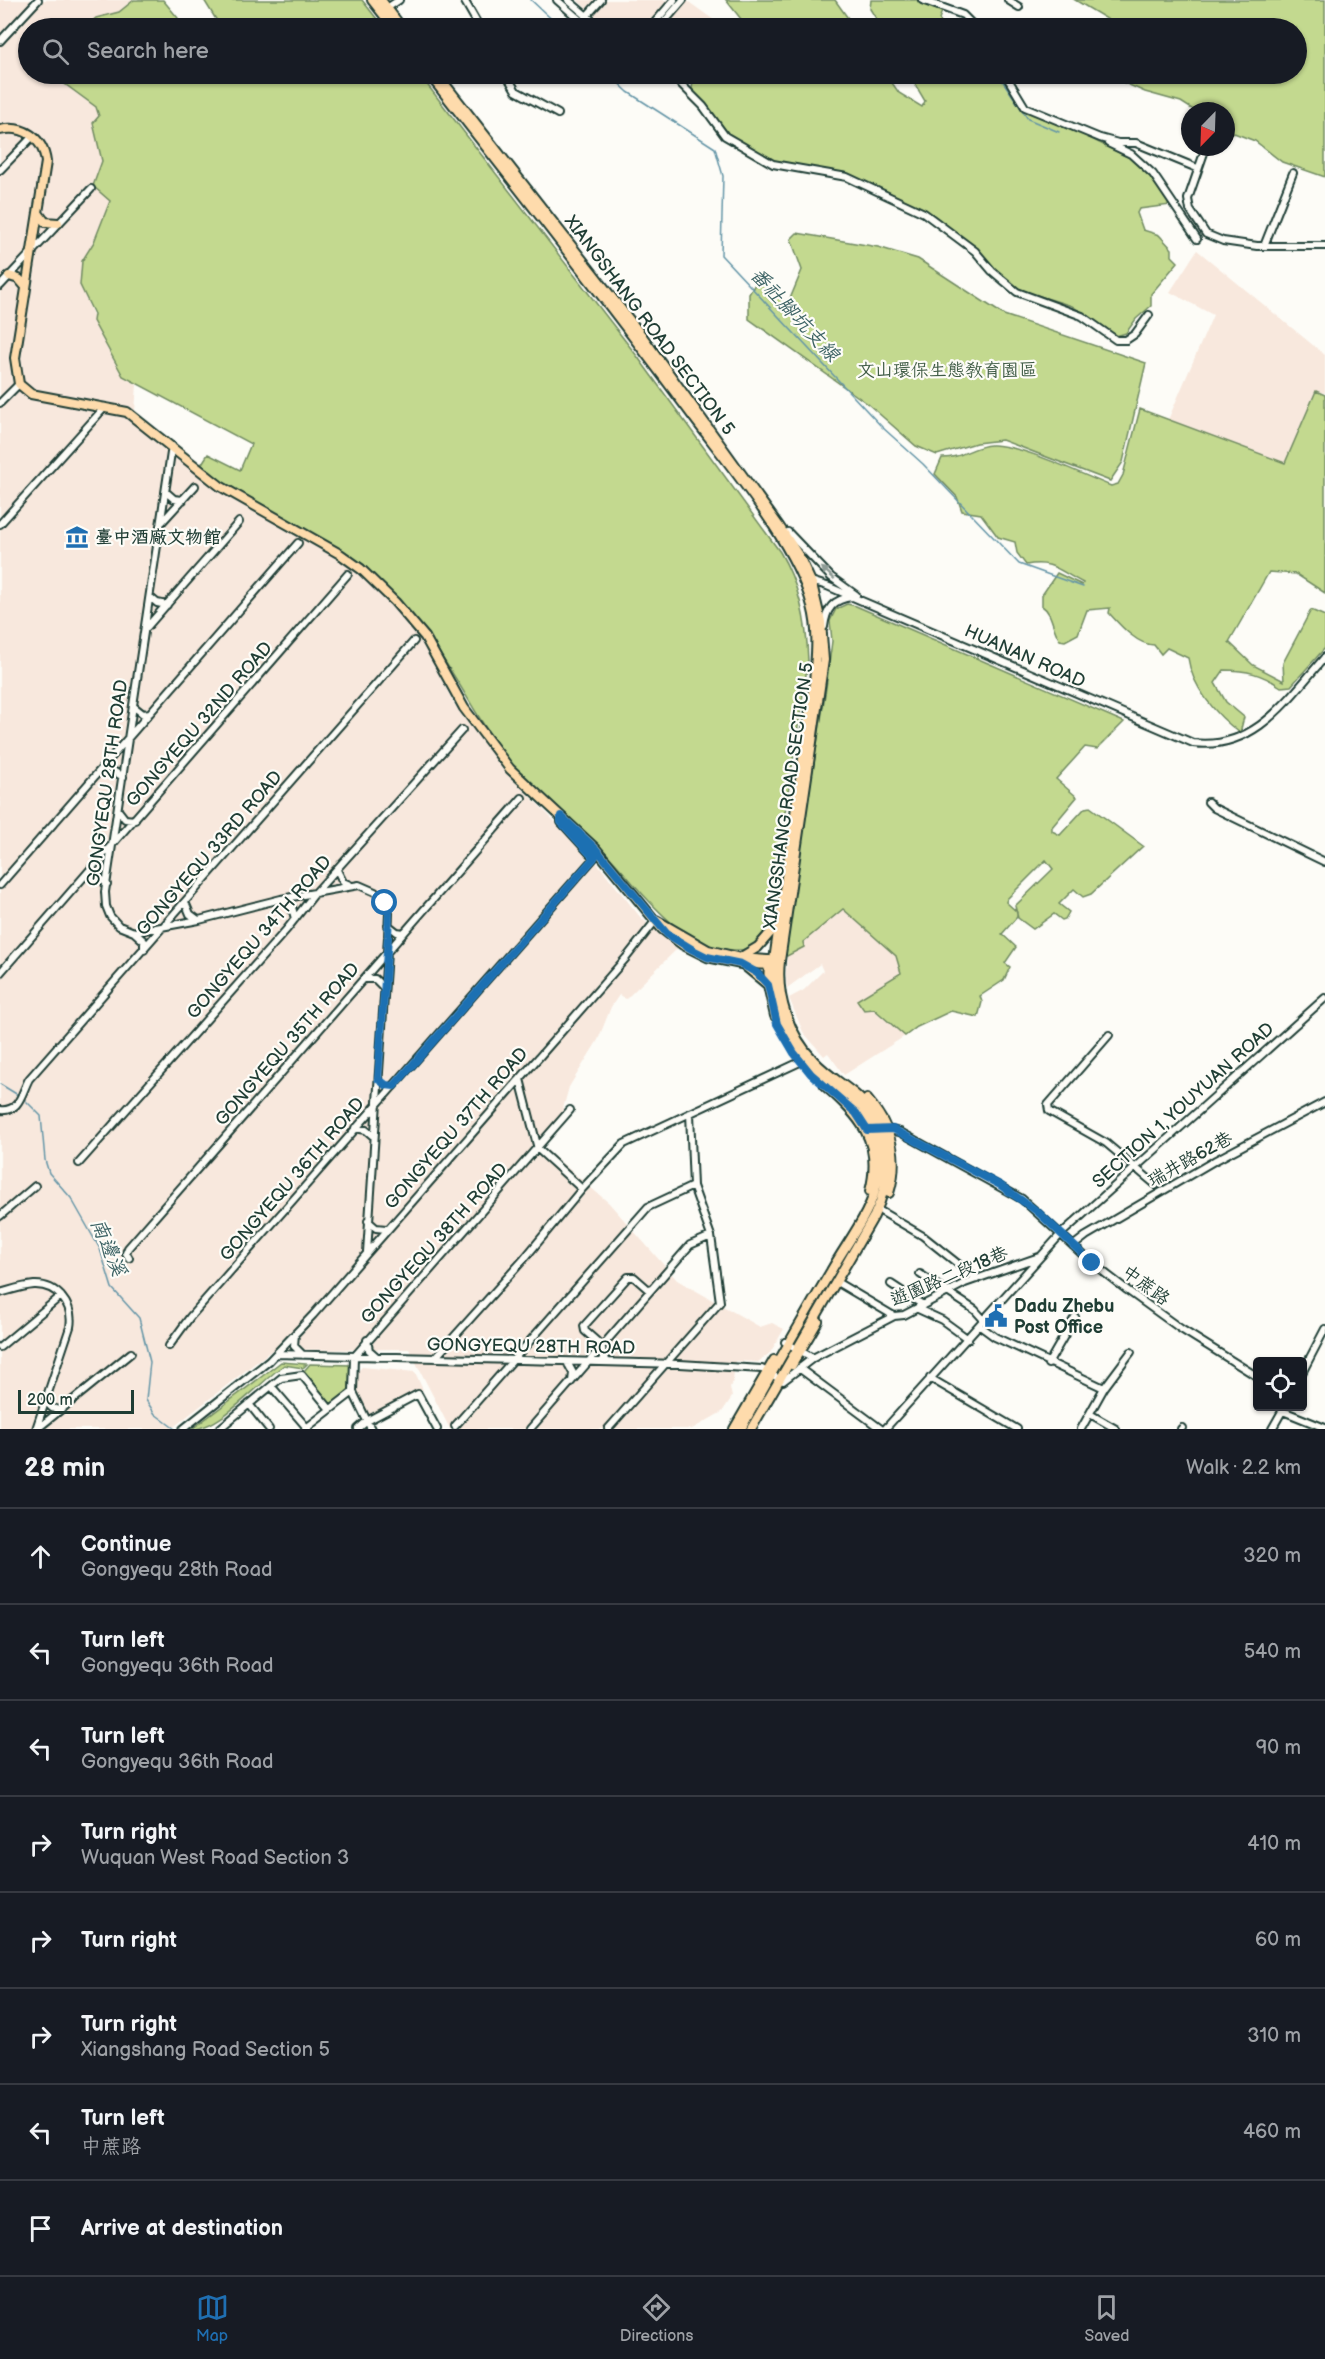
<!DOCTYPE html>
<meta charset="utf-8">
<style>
:root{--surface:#171b24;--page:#242831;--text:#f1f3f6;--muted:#9ea1a6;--line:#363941;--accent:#1f6fb2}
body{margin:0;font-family:"Balsamiq Sans","LXGW WenKai TC",sans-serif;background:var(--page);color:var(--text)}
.controls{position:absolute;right:18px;bottom:18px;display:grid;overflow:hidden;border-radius:6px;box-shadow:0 2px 4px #0004}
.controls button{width:54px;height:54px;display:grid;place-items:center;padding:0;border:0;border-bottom:2px solid var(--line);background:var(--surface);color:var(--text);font:30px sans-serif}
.compass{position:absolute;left:1181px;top:102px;width:54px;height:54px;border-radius:50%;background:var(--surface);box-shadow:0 2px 4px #0004;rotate:203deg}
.scale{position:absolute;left:18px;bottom:15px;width:116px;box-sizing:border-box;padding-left:6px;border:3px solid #1f3d34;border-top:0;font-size:16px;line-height:21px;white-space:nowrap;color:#1f3d34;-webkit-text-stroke:4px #fdfcf7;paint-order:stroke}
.stop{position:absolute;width:18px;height:18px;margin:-14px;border:4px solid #1f6fb2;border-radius:50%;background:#fff}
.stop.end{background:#1f6fb2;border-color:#fff;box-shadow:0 2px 6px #0008}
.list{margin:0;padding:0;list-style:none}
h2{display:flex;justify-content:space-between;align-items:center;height:78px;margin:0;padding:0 24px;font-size:26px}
h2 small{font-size:20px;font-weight:400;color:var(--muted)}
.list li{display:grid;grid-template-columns:39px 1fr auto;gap:18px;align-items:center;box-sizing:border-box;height:96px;padding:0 24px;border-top:2px solid var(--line)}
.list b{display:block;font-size:22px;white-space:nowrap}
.list p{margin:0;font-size:20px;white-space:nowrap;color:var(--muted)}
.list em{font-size:20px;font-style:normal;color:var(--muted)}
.icon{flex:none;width:33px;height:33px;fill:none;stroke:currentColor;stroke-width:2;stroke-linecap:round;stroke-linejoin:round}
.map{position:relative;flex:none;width:1325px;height:1429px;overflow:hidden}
.search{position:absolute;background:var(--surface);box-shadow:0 2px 4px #0004;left:18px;right:18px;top:18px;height:66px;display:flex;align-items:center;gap:15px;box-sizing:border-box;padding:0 21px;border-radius:33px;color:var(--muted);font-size:22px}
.sheet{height:846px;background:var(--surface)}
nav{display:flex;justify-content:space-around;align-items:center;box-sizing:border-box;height:84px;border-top:2px solid var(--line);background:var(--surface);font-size:16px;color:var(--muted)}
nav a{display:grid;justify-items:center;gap:3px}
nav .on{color:var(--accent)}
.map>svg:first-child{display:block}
</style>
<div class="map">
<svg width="1325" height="1429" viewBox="0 0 1325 1429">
<rect width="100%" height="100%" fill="#fdfcf7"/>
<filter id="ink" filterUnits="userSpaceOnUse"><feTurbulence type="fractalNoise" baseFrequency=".0167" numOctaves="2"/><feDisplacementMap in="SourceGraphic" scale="12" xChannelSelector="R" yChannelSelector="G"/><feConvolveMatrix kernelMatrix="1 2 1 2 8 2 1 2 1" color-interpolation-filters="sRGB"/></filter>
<g filter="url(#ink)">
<!-- built -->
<path fill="#f8e8dd" d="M0,0H134L119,12L96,18L84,28H28V74H55L59,79L96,107L99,116L93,123L102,161L93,186L110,201L94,242L82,261L80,285L108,350L123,376L137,385L135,411L217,487L359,571L421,639L454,704L510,777L597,863L641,918L678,948L626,999L619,995L611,1007L598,1040L569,1087L561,1116L542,1137L544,1148L609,1203L677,1280L760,1327L772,1323L784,1329L770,1353L758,1362L735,1361L733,1381L730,1387L732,1397L722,1412L692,1429H450L409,1349L272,1350L171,1429H0Z
M577,0H686L725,28H608Z
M1197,250L1325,355V393L1316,391L1285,463L1168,420L1213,315L1170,292Z
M843,909L896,956L901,974L857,1000L873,1009L905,1036L844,1075L828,1053L824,1056L803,1032L789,998L804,990L823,971L820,964L787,988L786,975L787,956L804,947L803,942Z
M362,1367L415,1372L423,1390L370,1417L357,1391L358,1371Z"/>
<!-- green -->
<path fill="#c3d98f" stroke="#718b62" stroke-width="1.5" d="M134,0H163L178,18L179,27L182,28H84L96,18L119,12Z
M204,0H362L384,28H216L217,21Z
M726,0H835L855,28H716L722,23L737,24L741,19Z
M922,0L943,9L939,19L944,28H882L870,9L871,0Z
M1075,0H1325V177L1282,162L1255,141L1226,130V111H1195L1181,102L1145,92L1109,76L1112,74H1296V28H1114L1112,22Z
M55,74H419L637,356L780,552C800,586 807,623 808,661L770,911C766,931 759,951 735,950C677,948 642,890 605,852C575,822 539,798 512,765C481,727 460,680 430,640C406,610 377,579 348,554L221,485L201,465L208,454L240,470L251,444L123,376L93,321L94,314L80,285L82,261L94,242L110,201L93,186L102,161L93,123L99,116L96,107L58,79Z
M676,74H886L899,93L922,107L925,101L909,74H1002L1015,97L1027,107L1128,157L1146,171L1171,205L1139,209L1137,213L1143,230L1159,235L1172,249V256L1178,262L1151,294V306L1136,319L1126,333L1116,336L1072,306L1017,289L962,238L852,176L768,159L725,134L692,90L693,78H691L686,84Z
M797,233L878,247L918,259L1004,315L1146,363L1123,462L1110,481L1002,440L976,443L937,455L916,446L868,404L749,319V294L761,274L787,306L802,270L791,239Z
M1316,391L1325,395V593L1296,574L1269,572L1229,642L1253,665L1284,681L1283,663L1311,610L1325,616V648L1291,686L1281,687C1262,674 1247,670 1224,670L1215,683L1226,702L1244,717L1240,733C1216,715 1192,687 1188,658L1167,648L1161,654L1154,645C1137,645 1120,625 1109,613L1110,608L1087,610L1078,634L1065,641L1060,640C1052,630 1053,613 1042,606V595L1057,573L1082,585L1083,583C1059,571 1053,560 1026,565L1017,553L1015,542L998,537L981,514L962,511L957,497L935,474L942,458C960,459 973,446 991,445C1020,444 1083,475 1111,486L1118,484L1123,475L1140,409L1285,463Z
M847,604L856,606L1124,722L1097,749L1085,747L1056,779L1077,797L1052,827V831L1060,835L1085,808L1090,807L1143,846L1091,894L1083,897L1074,889L1059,904L1069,912L1065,919L1062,920L1054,914L1033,929L1018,918L1015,906L1053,869L1046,860L1007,899L1006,902L1017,912V917L1002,934L1016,947L1005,963L1010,967L1004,980L980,996L982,1002L978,1017L951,1011L917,1027L905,1036L874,1009L864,1010L857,1000L901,973L896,956L843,909L803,942L804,947L787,956L784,949L826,688L832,641L830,621L836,609Z
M281,1362L307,1364L303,1368L284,1365C260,1382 220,1429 192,1429Z
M310,1364L351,1365L349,1389L329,1407L304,1371Z"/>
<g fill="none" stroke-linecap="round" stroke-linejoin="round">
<!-- stream -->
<path stroke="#6495a7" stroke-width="1.5" d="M531,0L561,28
M958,16L969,28
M609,74L628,92L715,148L723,176L721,255L882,427L923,464L1019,564L1083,587
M998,74L1028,119L1059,132
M0,1084L18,1095
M22,1097L41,1116L45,1160L49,1173L71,1198L100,1249L112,1288L139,1318L150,1362L146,1400L155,1414L175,1429"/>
<!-- minor casing -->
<g stroke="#1f3d34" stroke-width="10">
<path id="minor" d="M464,0L480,28
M557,0L589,28
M568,0L601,28
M922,0L963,15L976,28
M1008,0L1019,7
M384,10L399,0
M584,19L601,0
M650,28L674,0
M659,28L683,0
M0,41L38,0
M506,74L516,91L558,114
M671,74L703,106L725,136L773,164L847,177L924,213L975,251L992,271L1017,292L1082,316L1116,340H1126L1135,334L1149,315
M1005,74L1025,107L1100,138L1118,143H1136L1197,168
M1108,143L1131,154L1153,174L1197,239
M1206,147L1188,199L1190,210L1206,234L1223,241L1257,246H1325
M0,170L33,136
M1264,246L1293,173
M0,286L91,189
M0,403L19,384
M172,446L105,892L106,906L110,916L119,926L134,932L199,920L281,899L359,885L375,892L385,903L389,913L388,937L367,1252
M166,492L174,499L183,500
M162,522L195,486
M0,524L105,407
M788,532L831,577L856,595
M808,580L827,586L1193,743C1255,751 1288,699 1325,657
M150,597L157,603L167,605
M147,627L239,522
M824,627C826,609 833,599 852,597
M133,706L143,714L150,713
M105,766L123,777
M1208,802L1214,808L1325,862
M118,810L125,819L135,820
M337,870L343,882L350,885
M89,874L97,876L107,884
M0,885L298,543
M282,899L292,907L295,919
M185,902L190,914L198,920
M388,925L397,932L404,933
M134,932L144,941V950
M0,973L348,574
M364,979H375L383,987
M1109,1035L1048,1105L1049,1111L1106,1143L1156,1185
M520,1079L538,1149
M0,1110C20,1112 21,1094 29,1079L414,641
M355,1128L366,1130L373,1136
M884,1129L900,1132L1022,1199L1092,1263L1127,1290L1181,1329L1258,1377
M79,1163L287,929L316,892L462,730
M582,1189L624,1144L800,1062
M882,1212L923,1236L977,1279
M0,1216L35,1186
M368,1221L376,1228L386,1229
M1073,1246L1086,1236L1214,1161L1325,1102
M129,1258L126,1253L128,1248L522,798
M920,1274L975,1310L984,1320
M840,1284L894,1316
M891,1284L923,1305
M0,1293C11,1290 22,1286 34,1285C57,1284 74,1305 70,1327L36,1429
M918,1309L942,1320L968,1339
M980,1326L995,1337L1104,1388
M295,1334L294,1346L303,1355
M367,1340L369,1350L377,1357
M785,1342L813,1358
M169,1346L190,1317L594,858L561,822V816
M0,1347L61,1296
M276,1354L680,1364L762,1369L783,1381L813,1358L894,1316L904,1315L965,1283L1039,1257
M435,1358L524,1259L582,1189L538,1149
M567,1362L573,1373L572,1381
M608,1362L603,1357L602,1346L585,1331L584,1326L628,1277H634L650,1291
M1048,1364L1075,1317
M799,1368L881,1429
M1302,1373L1325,1329
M930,1378L1017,1429
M272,1387L308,1429
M45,1401L52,1408L60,1410
M249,1404L269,1429
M1283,1411L1325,1428
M1090,1414L1116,1429
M455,1426L648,1207L693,1186
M37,1429L131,1353
M183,1429L269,1361L313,1315L626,958L656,920
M219,1429L281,1378L302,1375L329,1408
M305,1429L353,1392
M358,1429L367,1421L418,1394L437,1429
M371,1429L353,1392L354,1357L570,1110
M530,1429L690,1245L711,1236
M608,1429L720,1302L711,1236L693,1186L690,1113
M885,1429L1061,1234L1325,998
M1081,1429L1104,1388L1131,1352
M1181,1429L1182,1428
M1272,1429L1285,1406"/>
</g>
<!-- major casing -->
<g stroke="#1f3d34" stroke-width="12">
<path id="major" d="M372,0L394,28
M381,0L402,28
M429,74C519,189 610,304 697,422C735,472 797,546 812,606C819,631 816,657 814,682L774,960C778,1010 779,1039 819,1074C832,1086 848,1096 860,1110C877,1128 883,1154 878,1178C873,1211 847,1242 831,1271C800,1323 770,1376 741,1429
M437,74L642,336L779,526L800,558L812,584L821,622L824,660L780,961C776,997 789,1035 814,1061C827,1075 843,1084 857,1096C894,1129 894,1174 874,1216L751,1429
M0,130C23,125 43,137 46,162L15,358L19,384L31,394L127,412L220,486L340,554L361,569L395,602L425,637L464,708L510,769L596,849L662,929L683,945L707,957L741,964L777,965
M39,214L45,222L58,223
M9,276L19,279L26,287
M656,920L708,950L741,958L779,961
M743,956L758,947L771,932
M769,960L768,985L775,1016
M745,966L768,985
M825,1086C860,1116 883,1141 870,1191
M867,1099C891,1126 900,1158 889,1193
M792,1365L818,1321
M734,1429L774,1360"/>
</g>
<!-- minor -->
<use href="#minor" stroke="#fdfcf7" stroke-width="6"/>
<!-- major -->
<use href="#major" stroke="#fedbac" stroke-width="8"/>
</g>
<!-- one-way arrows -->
<defs><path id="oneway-solid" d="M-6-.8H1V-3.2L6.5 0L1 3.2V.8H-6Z" transform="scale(1.5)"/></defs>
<use fill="#8e9c96" href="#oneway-solid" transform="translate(828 573) rotate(-138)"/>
</g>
<g fill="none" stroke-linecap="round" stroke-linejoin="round" filter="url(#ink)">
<!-- route -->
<path stroke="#1f6fb2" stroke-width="8" d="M385,903L389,913L388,937L378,1079L386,1085L394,1086L594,858L561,822V816L596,849L667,934L693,950L707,957L741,964L757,973L768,985L777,1024L794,1053L811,1074L856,1113L867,1130L893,1129L1000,1185L1038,1212L1092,1263"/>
</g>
<!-- icons -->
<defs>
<g id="museum-bare" transform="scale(1.8)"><path d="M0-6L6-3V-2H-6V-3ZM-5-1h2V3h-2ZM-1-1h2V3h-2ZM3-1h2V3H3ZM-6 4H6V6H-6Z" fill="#1f6fb2" stroke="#fdfcf7" stroke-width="2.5" paint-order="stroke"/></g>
<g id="civic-bare" transform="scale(1.8)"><path d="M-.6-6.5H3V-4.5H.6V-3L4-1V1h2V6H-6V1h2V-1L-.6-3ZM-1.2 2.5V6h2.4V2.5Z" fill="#1f6fb2" stroke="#fdfcf7" stroke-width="2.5" paint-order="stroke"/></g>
</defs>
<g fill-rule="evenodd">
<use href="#museum-bare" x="77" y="537"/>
<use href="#civic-bare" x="996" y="1316"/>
</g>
<g text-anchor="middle" stroke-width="4.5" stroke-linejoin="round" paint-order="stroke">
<!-- street labels -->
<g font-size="18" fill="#1f3d34" stroke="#fdfcf7">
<text transform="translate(650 325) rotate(53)" y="6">XIANGSHANG ROAD SECTION 5</text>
<text transform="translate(1025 656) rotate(24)" y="6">HUANAN ROAD</text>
<text transform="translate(199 724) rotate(-49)" y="6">GONGYEQU 32ND ROAD</text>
<text transform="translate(107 783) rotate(-82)" y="6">GONGYEQU 28TH ROAD</text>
<text transform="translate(788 796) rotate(-82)" y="6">XIANGSHANG ROAD SECTION 5</text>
<text transform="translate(209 853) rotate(-49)" y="6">GONGYEQU 33RD ROAD</text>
<text transform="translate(259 937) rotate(-49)" y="6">GONGYEQU 34TH ROAD</text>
<text transform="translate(287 1044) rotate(-49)" y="6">GONGYEQU 35TH ROAD</text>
<text transform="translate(1183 1105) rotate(-42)" y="6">SECTION 1, YOUYUAN ROAD</text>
<text transform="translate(456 1128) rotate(-49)" y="6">GONGYEQU 37TH ROAD</text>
<text transform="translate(1190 1159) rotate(-29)" y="6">瑞井路62巷</text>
<text transform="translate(292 1179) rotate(-49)" y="6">GONGYEQU 36TH ROAD</text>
<text transform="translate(434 1243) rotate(-48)" y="6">GONGYEQU 38TH ROAD</text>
<text transform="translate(949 1276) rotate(-23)" y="6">遊園路二段18巷</text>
<text transform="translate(1146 1285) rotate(36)" y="6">中蔗路</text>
<text transform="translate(531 1346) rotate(1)" y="6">GONGYEQU 28TH ROAD</text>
</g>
<!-- park labels -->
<g font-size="18" fill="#405c46" stroke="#fdfcf7">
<text x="947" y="376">文山環保生態教育園區</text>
</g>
<!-- poi labels -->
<g font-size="18" font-weight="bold" fill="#1f3d34" stroke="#fdfcf7" text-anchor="start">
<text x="95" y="543">臺中酒廠文物館</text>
<text x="1014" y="1312">Dadu Zhebu<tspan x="1014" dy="21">Post Office</tspan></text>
</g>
<!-- water labels -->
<g font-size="20" font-style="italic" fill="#3c6264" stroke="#fdfcf7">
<text transform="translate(795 314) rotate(47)" y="7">番社腳坑支線</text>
<text transform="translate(109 1247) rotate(67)" y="7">南邊溪</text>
</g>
</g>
</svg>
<div class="controls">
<button><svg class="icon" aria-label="locate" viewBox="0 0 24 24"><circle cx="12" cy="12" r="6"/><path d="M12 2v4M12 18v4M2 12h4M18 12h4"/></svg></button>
</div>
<svg class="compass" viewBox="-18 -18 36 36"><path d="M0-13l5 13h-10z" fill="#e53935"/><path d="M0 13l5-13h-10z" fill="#9ea1a6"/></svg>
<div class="scale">200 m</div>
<div class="stop" style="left:385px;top:903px"></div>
<div class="stop end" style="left:1092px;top:1263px"></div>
<div class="search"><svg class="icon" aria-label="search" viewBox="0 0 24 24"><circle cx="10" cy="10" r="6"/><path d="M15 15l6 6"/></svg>Search here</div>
</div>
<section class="sheet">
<h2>28 min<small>Walk · 2.2 km</small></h2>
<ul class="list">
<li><svg class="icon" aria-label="ahead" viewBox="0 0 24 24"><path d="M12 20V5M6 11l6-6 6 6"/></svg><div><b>Continue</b><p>Gongyequ 28th Road</p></div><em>320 m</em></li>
<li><svg class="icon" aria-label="left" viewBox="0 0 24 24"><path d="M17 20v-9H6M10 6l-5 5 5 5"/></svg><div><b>Turn left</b><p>Gongyequ 36th Road</p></div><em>540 m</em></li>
<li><svg class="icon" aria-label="left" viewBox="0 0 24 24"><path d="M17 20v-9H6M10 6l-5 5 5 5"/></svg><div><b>Turn left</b><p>Gongyequ 36th Road</p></div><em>90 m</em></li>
<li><svg class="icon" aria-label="right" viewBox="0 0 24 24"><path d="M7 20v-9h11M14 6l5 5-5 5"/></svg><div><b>Turn right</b><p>Wuquan West Road Section 3</p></div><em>410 m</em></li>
<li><svg class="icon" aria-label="right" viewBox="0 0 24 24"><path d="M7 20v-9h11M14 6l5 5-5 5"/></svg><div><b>Turn right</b></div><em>60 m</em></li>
<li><svg class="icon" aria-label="right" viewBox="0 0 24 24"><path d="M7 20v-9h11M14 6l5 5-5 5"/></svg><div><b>Turn right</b><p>Xiangshang Road Section 5</p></div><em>310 m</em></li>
<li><svg class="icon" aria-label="left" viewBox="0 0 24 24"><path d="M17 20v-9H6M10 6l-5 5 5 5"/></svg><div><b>Turn left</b><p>中蔗路</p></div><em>460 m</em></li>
<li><svg class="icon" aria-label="arrive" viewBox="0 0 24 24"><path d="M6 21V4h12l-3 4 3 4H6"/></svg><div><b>Arrive at destination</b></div></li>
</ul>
</section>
<nav>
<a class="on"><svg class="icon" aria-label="map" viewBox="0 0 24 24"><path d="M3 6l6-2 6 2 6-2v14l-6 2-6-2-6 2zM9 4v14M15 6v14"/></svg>Map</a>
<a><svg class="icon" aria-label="directions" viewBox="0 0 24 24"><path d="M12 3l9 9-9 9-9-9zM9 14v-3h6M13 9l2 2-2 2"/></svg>Directions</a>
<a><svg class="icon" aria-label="saved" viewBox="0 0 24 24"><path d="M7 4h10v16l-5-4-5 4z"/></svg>Saved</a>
</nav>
